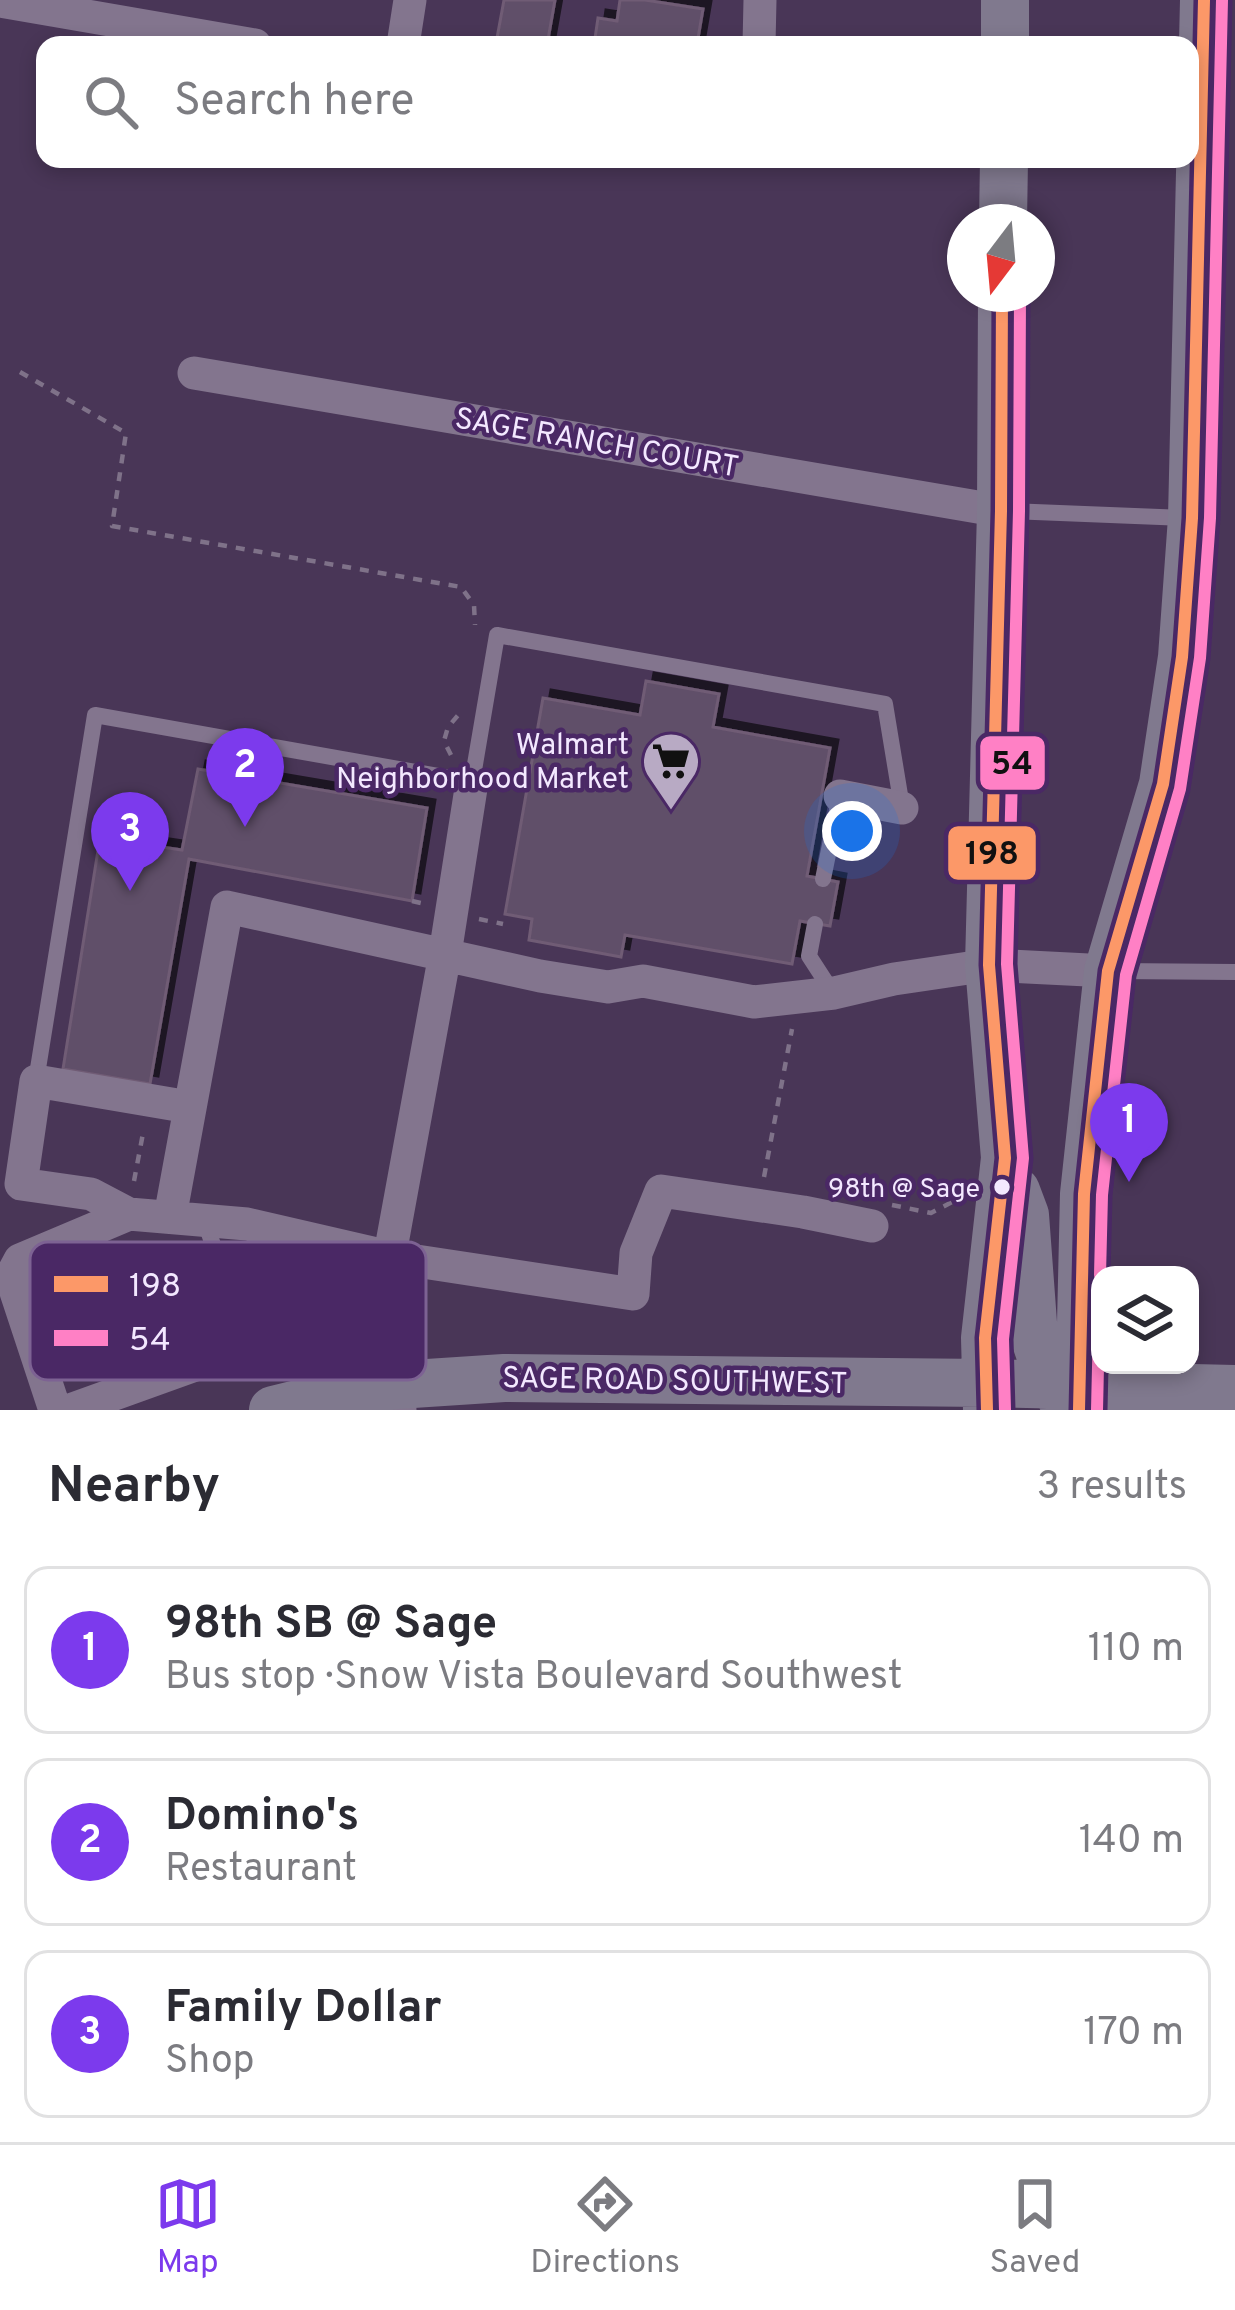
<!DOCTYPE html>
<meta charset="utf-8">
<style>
:root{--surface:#fff;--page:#f7f7f7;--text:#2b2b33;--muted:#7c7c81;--line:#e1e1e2;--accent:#7c3aed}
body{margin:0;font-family:Overpass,sans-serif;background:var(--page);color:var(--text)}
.controls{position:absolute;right:36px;bottom:36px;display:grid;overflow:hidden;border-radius:24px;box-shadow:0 6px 18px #0003}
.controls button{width:108px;height:108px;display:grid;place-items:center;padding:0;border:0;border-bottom:3px solid var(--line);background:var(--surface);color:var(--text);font:60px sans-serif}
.compass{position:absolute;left:947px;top:204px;width:108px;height:108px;border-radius:50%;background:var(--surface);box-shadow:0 6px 18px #0003;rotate:196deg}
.you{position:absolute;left:852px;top:831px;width:42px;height:42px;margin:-30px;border:9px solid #fff;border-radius:50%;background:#1a73e8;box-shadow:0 0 0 18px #1a73e833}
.badge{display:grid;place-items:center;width:78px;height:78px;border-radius:50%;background:var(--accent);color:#fff;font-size:39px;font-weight:700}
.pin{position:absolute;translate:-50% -99px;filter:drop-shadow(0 3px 6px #0008)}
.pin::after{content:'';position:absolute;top:63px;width:42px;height:36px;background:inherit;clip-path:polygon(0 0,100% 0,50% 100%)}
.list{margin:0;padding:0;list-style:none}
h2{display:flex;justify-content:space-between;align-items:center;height:156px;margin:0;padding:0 48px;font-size:51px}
h2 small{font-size:39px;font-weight:400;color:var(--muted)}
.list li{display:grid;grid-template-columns:78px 1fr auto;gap:36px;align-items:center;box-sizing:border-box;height:168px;margin:0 24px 24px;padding:0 24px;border:3px solid var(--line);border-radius:24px}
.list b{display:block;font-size:45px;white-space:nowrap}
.list p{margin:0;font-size:39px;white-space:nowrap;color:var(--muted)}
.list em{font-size:39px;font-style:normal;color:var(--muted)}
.icon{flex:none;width:66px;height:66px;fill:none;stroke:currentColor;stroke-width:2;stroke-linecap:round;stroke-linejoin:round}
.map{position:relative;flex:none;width:1235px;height:1410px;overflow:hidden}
.search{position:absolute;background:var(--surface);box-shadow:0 6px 18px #0003;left:36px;right:36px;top:36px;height:132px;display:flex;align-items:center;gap:30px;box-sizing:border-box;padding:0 42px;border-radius:24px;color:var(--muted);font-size:45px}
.sheet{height:732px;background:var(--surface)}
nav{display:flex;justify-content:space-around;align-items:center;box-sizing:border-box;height:168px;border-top:3px solid var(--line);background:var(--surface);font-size:33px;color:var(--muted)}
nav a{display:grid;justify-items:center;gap:6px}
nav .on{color:var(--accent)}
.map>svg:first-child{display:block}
</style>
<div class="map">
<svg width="1235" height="1410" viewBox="0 0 1235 1410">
<defs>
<filter id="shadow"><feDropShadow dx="8" dy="-8" stdDeviation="0" flood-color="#0009"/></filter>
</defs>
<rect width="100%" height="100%" fill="#493657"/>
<!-- building -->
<path fill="#614f69" stroke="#705c75" stroke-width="3" filter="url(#shadow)" d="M504,0H555L547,45L497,38Z
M620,0H645L703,9L697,44L658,39L657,45H594L598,18L617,21Z
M646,681L719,694L713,727L830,748L807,876L838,882L830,926L800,921L792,964L625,935L621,957L529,940L532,919L505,914L543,698L640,715Z
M198,769L427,808L412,901L189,859L150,1084L63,1069L100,838L182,850Z"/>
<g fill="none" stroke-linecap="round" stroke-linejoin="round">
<!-- path -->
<path stroke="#7f7289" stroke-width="4.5" stroke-dasharray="9 9" stroke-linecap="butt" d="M20,372L126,433L112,526L461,587L474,605L475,625
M451,755L444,741L448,727L460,713
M412,901L425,904
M479,919L503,924
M764,1177L792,1029
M134,1181L144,1128
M892,1205L931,1213L960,1198
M62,1275L94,1370"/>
<!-- lane -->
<path stroke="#83758e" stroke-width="16" d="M1007,511L1185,518
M823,879L840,796
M815,924L809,956L833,993
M1116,971L1235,972
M36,1081L95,715L472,782L497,635L885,704L902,807
M204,1219L219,1262
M230,1295L247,1345"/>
<!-- street -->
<path stroke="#83758e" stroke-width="33" d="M0,1L255,45
M403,45L410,0
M759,45L760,0
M194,373L1001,511
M840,796L902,808
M189,1107L36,1081L21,1184L91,1194L129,1214L247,1224L390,1257L633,1294L636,1253L661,1191L803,1212L872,1226
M170,1217L227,907L540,976L608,987L643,981L754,1002L834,993L894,979L989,965L1108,971
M55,1410L16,1292L14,1271L20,1260L129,1214
M70,1410L248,1346L268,1315L306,1238
M400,1410L386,1276L445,954L472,782"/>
<!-- secondary -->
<path stroke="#80798e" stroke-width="48" d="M1005,45V0
M1003,222L1004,159
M1016,1191L1025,1215L1034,1336L1040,1354L1065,1406
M273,1410L338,1394L397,1385L504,1378L986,1383L1235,1389
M987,1410L985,1338L1005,1158L989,965L1001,511L1002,294
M1079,1410L1084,1194L1108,971L1163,784L1182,657L1192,518L1204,0"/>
<!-- bus-1 casing -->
<g stroke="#4a2865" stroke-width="21">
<path id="bus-1" d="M987,1410L985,1338L1005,1158L989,965L1001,511L1002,294
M1079,1410L1084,1194L1108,971L1163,784L1182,657L1192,518L1204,0"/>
</g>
<!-- bus-2 casing -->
<g stroke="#4a2865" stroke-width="21">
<path id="bus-2" d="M1100,1275L1102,1195L1126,975L1180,789L1200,658L1210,518L1222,0
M1005,1410L1003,1339L1023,1158L1007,964L1019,511L1020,294
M1097,1410L1100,1281"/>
</g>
<!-- bus-1 -->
<use href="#bus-1" stroke="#fc9868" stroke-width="12"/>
<!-- bus-2 -->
<use href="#bus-2" stroke="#ff80c5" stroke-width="12"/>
</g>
<!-- icons -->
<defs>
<g id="supermarket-pin" transform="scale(3)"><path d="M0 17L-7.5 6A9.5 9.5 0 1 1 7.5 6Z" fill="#b8aac4" stroke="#4a2865"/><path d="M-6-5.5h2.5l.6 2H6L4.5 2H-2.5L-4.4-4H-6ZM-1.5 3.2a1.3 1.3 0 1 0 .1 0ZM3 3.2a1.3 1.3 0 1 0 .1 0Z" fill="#111"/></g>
</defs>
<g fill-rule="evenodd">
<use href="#supermarket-pin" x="671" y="761"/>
</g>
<!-- markers -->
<circle fill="#f3e8ff" stroke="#4a2865" stroke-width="4.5" cx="1002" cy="1187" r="10"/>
<g text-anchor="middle" stroke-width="9" stroke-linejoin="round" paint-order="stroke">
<!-- bus labels -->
<g font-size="27" fill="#f3e8ff" stroke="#4a2865" text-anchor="end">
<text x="980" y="1197">98th @ Sage</text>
</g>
<!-- street labels -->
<g font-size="30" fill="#f3e8ff" stroke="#4a2865">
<text transform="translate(597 442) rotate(10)" y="10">SAGE RANCH COURT</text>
<text transform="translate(675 1380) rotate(1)" y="10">SAGE ROAD SOUTHWEST</text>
</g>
<!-- poi labels -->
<g font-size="30" fill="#f3e8ff" stroke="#4a2865" text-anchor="end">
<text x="629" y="754">Walmart<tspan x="629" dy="34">Neighborhood Market</tspan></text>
</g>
</g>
<!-- legend -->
<rect x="30" y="1242" width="396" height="138" rx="18" fill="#4a2865" stroke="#7d6293" stroke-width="3"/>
<rect x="54" y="1276" width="54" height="16" fill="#fc9868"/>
<rect x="54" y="1330" width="54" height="16" fill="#ff80c5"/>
<g font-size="33" fill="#f3e8ff">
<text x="129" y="1296">198</text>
<text x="129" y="1350">54</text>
</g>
<g stroke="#4a2865" stroke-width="4.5">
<rect x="978" y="734" width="69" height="58" rx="12" fill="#ff80c5"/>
<rect x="946" y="824" width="92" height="58" rx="12" fill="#fc9868"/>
</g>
<g font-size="33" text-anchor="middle" font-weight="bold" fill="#111">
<text x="1012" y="774">54</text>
<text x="992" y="864">198</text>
</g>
</svg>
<div class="controls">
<button><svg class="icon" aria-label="layers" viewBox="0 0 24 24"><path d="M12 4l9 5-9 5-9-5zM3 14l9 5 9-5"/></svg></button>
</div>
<svg class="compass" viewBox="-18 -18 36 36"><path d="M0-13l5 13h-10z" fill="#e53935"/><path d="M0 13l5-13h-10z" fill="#7c7c81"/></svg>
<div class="you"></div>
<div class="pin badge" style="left:1129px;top:1182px">1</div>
<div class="pin badge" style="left:245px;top:827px">2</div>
<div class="pin badge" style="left:130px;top:891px">3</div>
<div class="search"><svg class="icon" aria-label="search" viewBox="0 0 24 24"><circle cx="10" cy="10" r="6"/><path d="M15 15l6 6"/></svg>Search here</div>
</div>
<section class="sheet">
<h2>Nearby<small>3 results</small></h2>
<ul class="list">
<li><span class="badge">1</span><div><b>98th SB @ Sage</b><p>Bus stop · Snow Vista Boulevard Southwest</p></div><em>110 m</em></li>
<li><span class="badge">2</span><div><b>Domino's</b><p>Restaurant</p></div><em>140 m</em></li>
<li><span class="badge">3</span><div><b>Family Dollar</b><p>Shop</p></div><em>170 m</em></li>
</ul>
</section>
<nav>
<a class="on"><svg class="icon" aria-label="map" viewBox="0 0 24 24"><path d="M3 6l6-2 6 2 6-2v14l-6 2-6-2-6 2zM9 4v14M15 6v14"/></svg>Map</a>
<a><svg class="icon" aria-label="directions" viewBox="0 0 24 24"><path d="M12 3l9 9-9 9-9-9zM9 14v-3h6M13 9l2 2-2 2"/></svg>Directions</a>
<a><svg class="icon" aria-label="saved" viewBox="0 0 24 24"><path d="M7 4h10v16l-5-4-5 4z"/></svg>Saved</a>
</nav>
